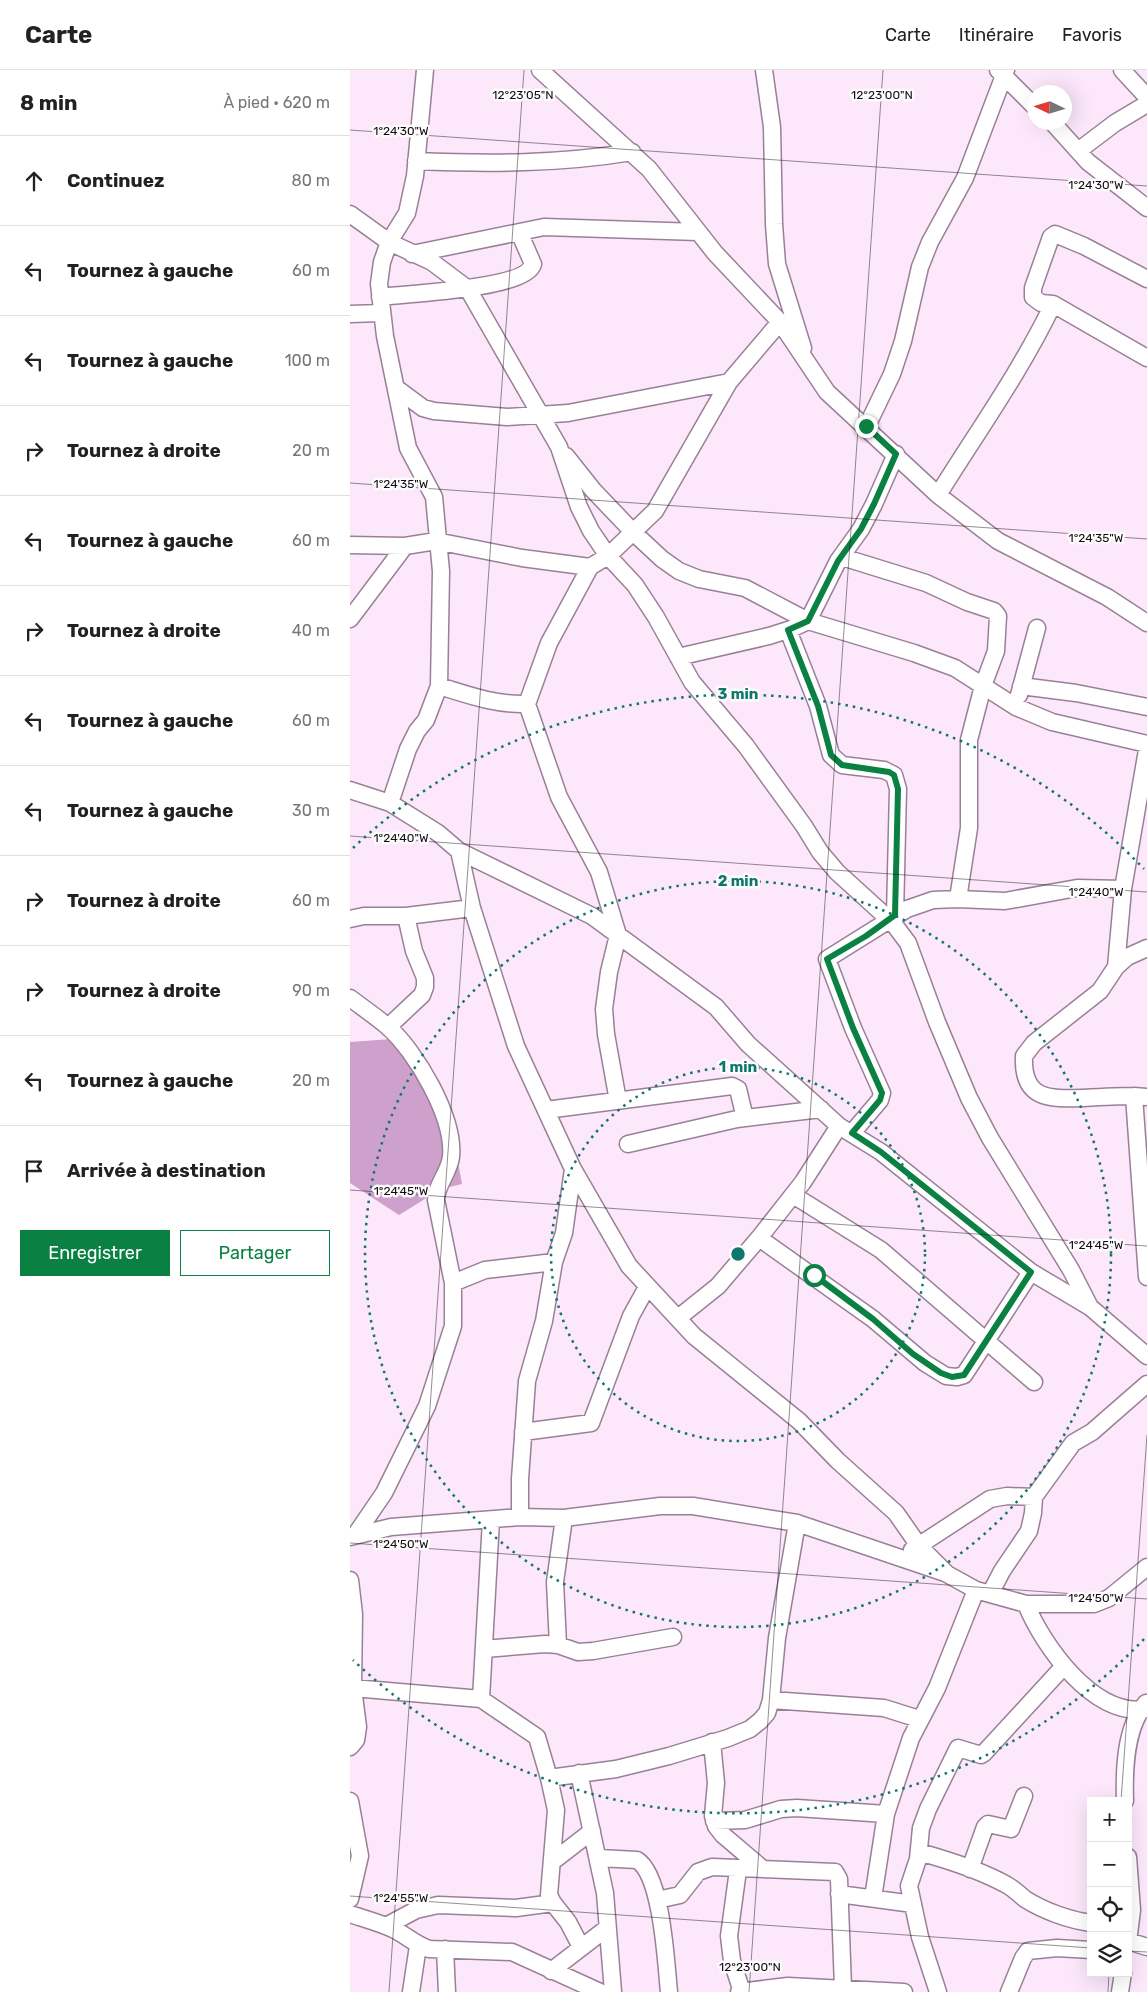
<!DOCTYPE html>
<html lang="fr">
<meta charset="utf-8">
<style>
:root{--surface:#fff;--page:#f2f2f2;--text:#222;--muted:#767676;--line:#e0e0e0;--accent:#0b8043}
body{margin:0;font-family:Rubik,sans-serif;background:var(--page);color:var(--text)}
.controls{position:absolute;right:15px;bottom:15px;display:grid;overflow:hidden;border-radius:0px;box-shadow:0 5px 20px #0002}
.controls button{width:45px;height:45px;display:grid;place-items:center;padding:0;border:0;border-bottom:1px solid var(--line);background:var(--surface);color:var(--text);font:25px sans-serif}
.compass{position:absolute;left:677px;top:15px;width:45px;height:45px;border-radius:50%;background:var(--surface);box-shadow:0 5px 20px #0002;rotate:274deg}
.stop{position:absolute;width:15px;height:15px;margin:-11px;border:4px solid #0b8043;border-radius:50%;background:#fff}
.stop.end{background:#0b8043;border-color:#fff;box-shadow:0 1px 5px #0008}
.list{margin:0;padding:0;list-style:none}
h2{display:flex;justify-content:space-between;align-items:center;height:65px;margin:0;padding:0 20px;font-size:21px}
h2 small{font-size:16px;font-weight:400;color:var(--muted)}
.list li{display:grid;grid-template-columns:32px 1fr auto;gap:15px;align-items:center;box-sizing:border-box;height:90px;padding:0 20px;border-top:1px solid var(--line)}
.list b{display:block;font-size:19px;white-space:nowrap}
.list em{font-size:16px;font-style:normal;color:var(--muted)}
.actions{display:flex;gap:10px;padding:15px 20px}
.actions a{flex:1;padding:11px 0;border:1px solid var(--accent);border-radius:0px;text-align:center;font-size:18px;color:var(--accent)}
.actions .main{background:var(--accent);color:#fff}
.icon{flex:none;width:28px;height:28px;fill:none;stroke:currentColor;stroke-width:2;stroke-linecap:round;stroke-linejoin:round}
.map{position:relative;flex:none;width:797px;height:1922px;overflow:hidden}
header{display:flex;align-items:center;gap:30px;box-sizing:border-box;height:70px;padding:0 25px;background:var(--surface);border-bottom:1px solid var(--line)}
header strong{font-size:24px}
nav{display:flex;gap:28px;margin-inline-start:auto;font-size:18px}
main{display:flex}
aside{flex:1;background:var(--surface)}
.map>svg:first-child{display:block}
</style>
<header>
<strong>Carte</strong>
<nav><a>Carte</a><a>Itinéraire</a><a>Favoris</a></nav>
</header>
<main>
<aside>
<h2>8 min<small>À pied · 620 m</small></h2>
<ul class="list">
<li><svg class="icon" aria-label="ahead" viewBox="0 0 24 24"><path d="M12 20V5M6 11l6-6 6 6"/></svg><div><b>Continuez</b></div><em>80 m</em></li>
<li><svg class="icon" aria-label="left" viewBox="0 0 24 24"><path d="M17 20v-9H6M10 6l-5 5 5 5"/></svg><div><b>Tournez à gauche</b></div><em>60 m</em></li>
<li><svg class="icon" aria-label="left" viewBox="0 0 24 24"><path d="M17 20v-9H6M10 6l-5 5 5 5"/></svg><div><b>Tournez à gauche</b></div><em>100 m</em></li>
<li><svg class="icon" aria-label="right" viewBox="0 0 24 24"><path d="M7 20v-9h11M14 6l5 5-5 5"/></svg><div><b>Tournez à droite</b></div><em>20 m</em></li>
<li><svg class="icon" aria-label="left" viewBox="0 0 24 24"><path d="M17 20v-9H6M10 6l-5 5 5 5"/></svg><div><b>Tournez à gauche</b></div><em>60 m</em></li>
<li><svg class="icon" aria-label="right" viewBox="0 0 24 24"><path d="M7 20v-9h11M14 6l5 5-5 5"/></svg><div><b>Tournez à droite</b></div><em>40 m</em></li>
<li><svg class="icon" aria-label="left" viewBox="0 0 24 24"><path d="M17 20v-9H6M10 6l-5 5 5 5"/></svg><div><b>Tournez à gauche</b></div><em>60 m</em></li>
<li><svg class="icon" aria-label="left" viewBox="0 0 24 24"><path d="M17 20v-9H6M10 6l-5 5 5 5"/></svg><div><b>Tournez à gauche</b></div><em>30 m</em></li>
<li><svg class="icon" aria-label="right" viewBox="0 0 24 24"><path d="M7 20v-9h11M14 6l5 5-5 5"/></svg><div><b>Tournez à droite</b></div><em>60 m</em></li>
<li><svg class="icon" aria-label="right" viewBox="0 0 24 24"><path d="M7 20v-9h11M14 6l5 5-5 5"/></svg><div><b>Tournez à droite</b></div><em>90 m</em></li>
<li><svg class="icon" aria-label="left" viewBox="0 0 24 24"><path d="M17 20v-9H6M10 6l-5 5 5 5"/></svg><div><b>Tournez à gauche</b></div><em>20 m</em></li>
<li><svg class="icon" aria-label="arrive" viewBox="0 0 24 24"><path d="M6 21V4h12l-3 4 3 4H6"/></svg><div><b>Arrivée à destination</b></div></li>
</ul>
<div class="actions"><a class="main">Enregistrer</a><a>Partager</a></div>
</aside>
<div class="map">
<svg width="797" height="1922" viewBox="0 0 797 1922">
<rect width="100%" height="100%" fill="#fce7fb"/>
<!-- forest -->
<path fill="#cea1cc" d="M42,969L99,1044L112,1114L91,1119L49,1145L0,1113V972Z"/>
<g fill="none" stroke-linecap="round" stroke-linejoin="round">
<!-- street casing -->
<g stroke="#998097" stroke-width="19">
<path id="street" d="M190,0L299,99L365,183L430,252L477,322L588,425L648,471L757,527L797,553
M414,0L422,57L424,154L427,194L453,278
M648,0L684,36
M772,0L797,27
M702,52L738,92L797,138
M728,81L765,53L797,34
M66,91C139,94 210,94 282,82
M0,144L39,172L82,192L118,219L209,377L229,437L241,461L258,486L285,515L306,547L342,612L396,676L454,756L470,782L487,802L543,853L558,873L587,952L619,1028L640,1068L721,1200L740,1237
M62,184L194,157L348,162
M30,227C56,224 176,219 183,194L169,162
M703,234L691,233L683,227V218L701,167L705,164L734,176L797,209
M0,244L31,243
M46,318L73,338L84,341L157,347L218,343L379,312
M517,356L542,304L553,271L570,197L580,172L615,108L656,0
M216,386L243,420L284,463L312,489L329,501L349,509L395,518L458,551L564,583L605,598L666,637L702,652L797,674
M588,425C627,362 671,301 703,234L797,288
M0,475L55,476L86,471L172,488L240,497L258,486L305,441L379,312L430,252
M492,487L576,513L617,532L644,541L648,546L646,581L633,616L619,670V758L608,829L583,830L557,839L477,889L503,958L532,1023L530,1030L502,1063
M240,497L199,573L177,634L209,727L249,802L268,865L259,902L254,939L256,964L268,1031
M0,549L55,476
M438,560L468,636L481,685L492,695L534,700L544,705L548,719L545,845
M328,587L419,566L441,559L458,551L488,491L511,459L524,434L546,384
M89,616C119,625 145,635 177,634
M671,616L726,623L797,637
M669,625L687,558
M0,720L40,733L88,763L109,781L242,846L366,937L398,974L489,1056L531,1082L681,1202L740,1237L797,1286
M40,733L58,679L67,661L76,650L89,616L91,501L84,427L58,378L35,266L29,214L32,192L39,172L57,143L65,106L75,0
M109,781L122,838L166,976L223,1099L279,1196L344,1266L449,1351L488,1391L546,1443L569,1476L597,1504L626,1520L676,1534H744L759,1528L797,1497
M608,829L655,831L727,818L773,819
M56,846L122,838
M0,849L14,846H56L64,881L75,908V917L72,925L38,957
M766,897L773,819L797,680
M0,928C12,937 25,946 37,956C66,981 105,1048 101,1087C99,1103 86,1115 86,1130L103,1213
M784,1026C767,1026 750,1027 733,1028C699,1029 672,1030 674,986L684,973L750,921L766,897L777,887L797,878
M797,1027L784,1026L797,1207
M196,1040L382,1016L388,1019L395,1048
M278,1074L387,1049L471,1039
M443,1125L531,1180L684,1312
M409,1168L523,1249L575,1293L596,1306L607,1307L614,1305L681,1202
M328,1248L368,1216L409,1168L453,1112L489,1056
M173,1362L241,1353L281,1246L297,1217
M170,1447V1409L177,1311L194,1251L204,1192L214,1163L223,1099
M6,1464L34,1423L77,1336L103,1256V1213L135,1200L204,1192
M0,1467L41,1457L170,1447L214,1448L310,1436H343L447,1453L592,1502
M562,1480L640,1429L657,1426L684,1427
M0,1510L4,1544L3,1618L8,1657L6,1670L0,1677
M640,1524L652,1501L679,1461L683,1443L684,1427L723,1373L742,1362L797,1314
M676,1534C693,1576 744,1648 797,1639
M208,1575L205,1512L214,1448
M134,1579L195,1574L208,1575L228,1582L243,1581L323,1567
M3,1618L131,1629L187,1667L199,1708L266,1699L319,1686L378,1668L400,1659L410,1651L417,1643L421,1630L427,1568L447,1453
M131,1629L141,1450
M421,1630L534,1638L569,1649
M362,1672L366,1713L363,1746L366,1756L373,1765L413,1799
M229,1703L255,1823L263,1922
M199,1708L206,1740L199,1825L203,1833L218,1852L231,1877
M0,1731L10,1786L0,1829
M775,1731C774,1700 775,1657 796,1633
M364,1751L395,1750L431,1739L447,1738L536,1744
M569,1782C598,1790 630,1800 657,1815C664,1819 669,1824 675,1829C694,1841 719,1850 741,1853
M778,1787L782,1840L778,1872
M249,1788L287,1790C312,1805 316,1893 319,1922
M202,1792L242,1761
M620,1799L635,1757L638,1754L661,1759L674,1726
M388,1800L379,1866L382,1891L392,1922
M489,1824L563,1834
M523,1828L536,1744L561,1668L587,1618L626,1520
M307,1830L330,1825L348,1802L362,1797L485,1802L489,1809L493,1918
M0,1844C15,1849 31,1853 45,1860C57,1866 66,1875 79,1879L162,1882L250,1922
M36,1856L66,1840L88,1835L166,1838L203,1833
M778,1871L797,1877
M95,1879L97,1922
M201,1901L257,1858
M61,1922L68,1876
M389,1922L438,1916L554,1922
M588,1922L570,1867L559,1816L568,1789L571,1758L578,1739L608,1678L631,1685L634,1683L714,1596
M659,1922L673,1888L678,1881L707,1878L741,1880
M770,1922L773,1903"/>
</g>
<!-- street -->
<use href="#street" stroke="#fff" stroke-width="16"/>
</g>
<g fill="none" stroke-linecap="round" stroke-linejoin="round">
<!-- route -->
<path stroke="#0b8043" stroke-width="6" d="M464,1205L523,1249L563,1284L591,1303L602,1307L614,1305L681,1202L531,1082L502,1063L530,1030L532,1023L503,958L477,889L516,866L545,845L548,719L544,705L539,702L492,695L481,685L468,636L438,560L458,551L488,491L511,459L524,434L546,384L516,356"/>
</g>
<!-- ticks -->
<path fill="none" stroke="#120911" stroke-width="1" stroke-opacity="0.45" d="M0,60L797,116M0,413L797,469M0,766L797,822M0,1120L797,1176M0,1473L797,1529M771,1731L797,1365M0,1826L741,1878M778,1881L797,1882M39,1922L174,0M399,1922L533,0M758,1922L759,1903"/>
<!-- distance rings -->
<g fill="none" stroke="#0f766e" stroke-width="2.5" stroke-dasharray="2.5 5">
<circle cx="388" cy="1184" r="187"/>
<circle cx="388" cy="1184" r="373"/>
<path d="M794 1569A560 560 0 0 1 3 1590M3 778A560 560 0 0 1 794 799"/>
</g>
<g font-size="12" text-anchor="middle" fill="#120911" stroke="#fcfcfc" stroke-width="5" stroke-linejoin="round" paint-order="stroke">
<text x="173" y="29">12°23'05"N</text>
<text x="532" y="29">12°23'00"N</text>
<text x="51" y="65">1°24'30"W</text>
<text x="746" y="119">1°24'30"W</text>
<text x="51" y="418">1°24'35"W</text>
<text x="746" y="472">1°24'35"W</text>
<text x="51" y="772">1°24'40"W</text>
<text x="746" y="826">1°24'40"W</text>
<text x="51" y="1125">1°24'45"W</text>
<text x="746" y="1179">1°24'45"W</text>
<text x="51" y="1478">1°24'50"W</text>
<text x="746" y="1532">1°24'50"W</text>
<text x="51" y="1832">1°24'55"W</text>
<text x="400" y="1901">12°23'00"N</text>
</g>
<circle cx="388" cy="1184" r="8" fill="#0f766e" stroke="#fcfcfc" stroke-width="2.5"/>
<g font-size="15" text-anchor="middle" font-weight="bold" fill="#0f766e" stroke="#fcfcfc" stroke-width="5" stroke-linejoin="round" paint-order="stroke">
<text x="388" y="629">3 min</text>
<text x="388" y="816">2 min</text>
<text x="388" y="1002">1 min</text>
</g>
</svg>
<div class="controls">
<button>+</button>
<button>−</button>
<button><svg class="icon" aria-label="locate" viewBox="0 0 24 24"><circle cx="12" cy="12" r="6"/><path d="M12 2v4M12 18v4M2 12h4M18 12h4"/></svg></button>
<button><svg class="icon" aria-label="layers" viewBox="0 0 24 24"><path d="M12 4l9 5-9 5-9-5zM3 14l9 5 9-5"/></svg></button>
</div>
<svg class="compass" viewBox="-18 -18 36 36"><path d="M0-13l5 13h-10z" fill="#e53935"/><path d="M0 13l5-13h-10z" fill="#767676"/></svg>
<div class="stop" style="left:464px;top:1205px"></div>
<div class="stop end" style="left:516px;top:356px"></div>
</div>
</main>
